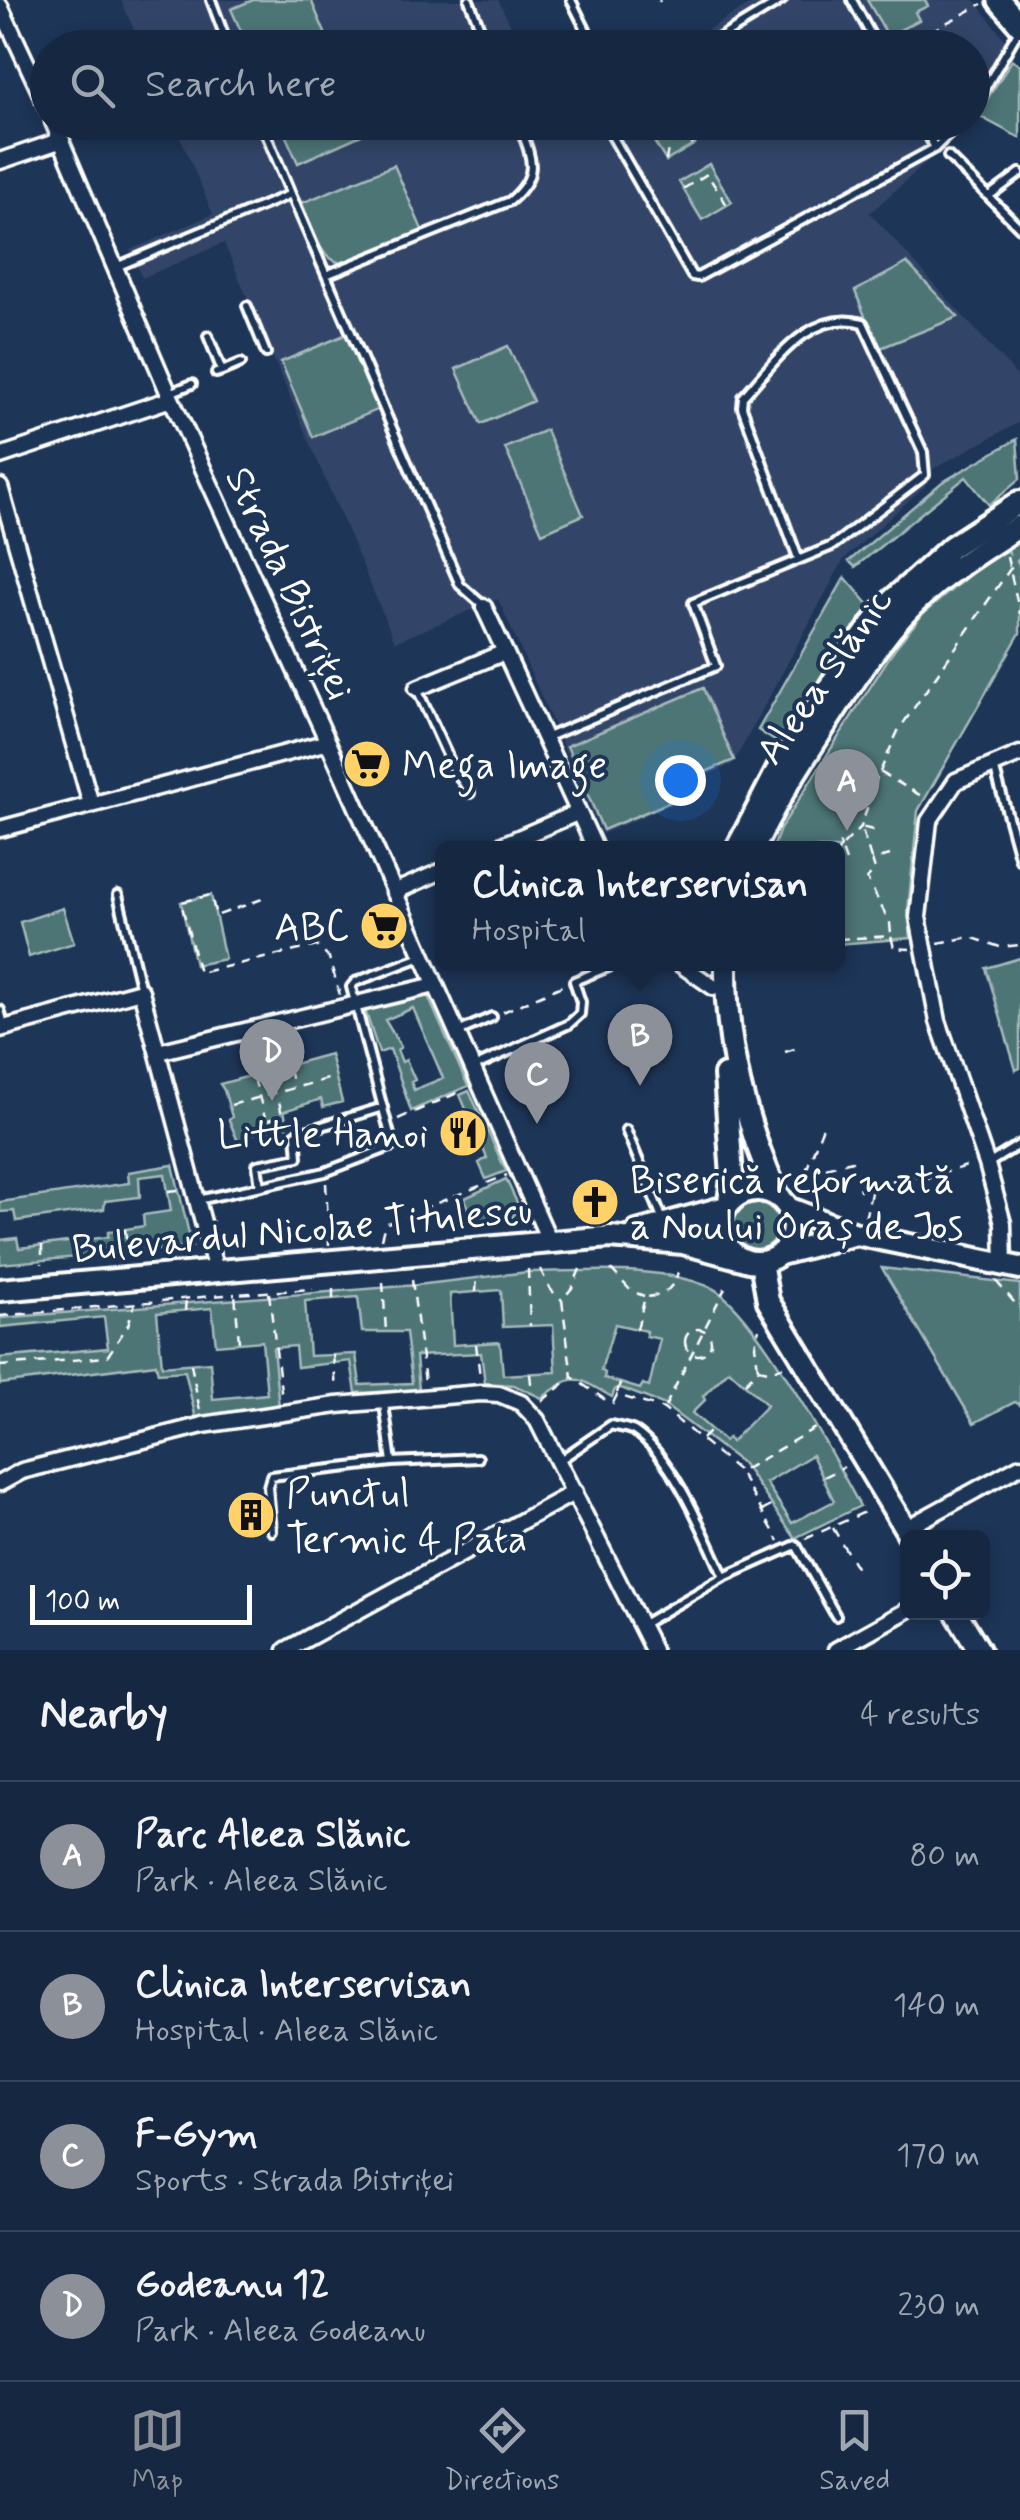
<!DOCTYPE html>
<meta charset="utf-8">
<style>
:root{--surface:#162841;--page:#23344c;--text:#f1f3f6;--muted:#9ea6b1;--line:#35445a;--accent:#8c9099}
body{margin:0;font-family:Mynerve,sans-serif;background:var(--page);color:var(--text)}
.controls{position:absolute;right:30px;bottom:30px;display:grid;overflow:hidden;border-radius:15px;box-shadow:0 5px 15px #0003}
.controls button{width:90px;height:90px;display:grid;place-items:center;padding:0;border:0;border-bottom:2px solid var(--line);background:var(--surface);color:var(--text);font:50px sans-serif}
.scale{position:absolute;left:30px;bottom:25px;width:222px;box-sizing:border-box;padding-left:10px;border:5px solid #fff;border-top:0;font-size:28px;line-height:35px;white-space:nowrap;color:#fff;-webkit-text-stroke:8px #1d3557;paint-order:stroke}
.you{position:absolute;left:680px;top:780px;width:35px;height:35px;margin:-25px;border:8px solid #fff;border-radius:50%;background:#1a73e8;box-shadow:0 0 0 15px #1a73e833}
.badge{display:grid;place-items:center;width:65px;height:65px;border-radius:50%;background:var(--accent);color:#fff;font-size:32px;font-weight:700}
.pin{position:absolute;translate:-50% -82px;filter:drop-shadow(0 2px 5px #0008)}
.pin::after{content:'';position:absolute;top:52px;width:35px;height:30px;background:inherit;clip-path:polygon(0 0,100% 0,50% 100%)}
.popup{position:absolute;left:435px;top:841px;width:410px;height:130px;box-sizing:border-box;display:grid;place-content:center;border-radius:15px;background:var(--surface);filter:drop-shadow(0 2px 8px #0005);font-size:32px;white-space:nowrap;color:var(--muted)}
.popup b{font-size:38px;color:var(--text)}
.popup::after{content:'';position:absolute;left:50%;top:100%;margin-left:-20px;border:20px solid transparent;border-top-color:var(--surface)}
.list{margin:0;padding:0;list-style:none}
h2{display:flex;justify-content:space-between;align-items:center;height:130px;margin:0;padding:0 40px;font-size:42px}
h2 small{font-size:32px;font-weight:400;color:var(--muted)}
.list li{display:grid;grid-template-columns:65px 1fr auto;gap:30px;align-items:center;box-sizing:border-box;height:150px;padding:0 40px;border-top:2px solid var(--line)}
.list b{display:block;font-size:38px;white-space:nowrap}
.list p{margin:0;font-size:32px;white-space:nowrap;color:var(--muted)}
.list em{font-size:32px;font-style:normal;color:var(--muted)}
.icon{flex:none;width:55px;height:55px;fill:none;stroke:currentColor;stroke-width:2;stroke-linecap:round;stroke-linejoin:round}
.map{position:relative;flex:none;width:1020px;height:1650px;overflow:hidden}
.search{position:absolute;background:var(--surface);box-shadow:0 5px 15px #0003;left:30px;right:30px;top:30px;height:110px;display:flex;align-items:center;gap:25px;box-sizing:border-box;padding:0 35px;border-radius:55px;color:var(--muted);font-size:38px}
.sheet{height:730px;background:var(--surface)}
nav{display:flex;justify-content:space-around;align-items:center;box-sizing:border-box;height:140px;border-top:2px solid var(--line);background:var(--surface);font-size:28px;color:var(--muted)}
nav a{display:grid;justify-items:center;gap:5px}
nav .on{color:var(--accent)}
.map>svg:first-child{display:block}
</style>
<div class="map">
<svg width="1020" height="1650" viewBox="0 0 1020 1650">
<rect width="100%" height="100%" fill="#1d3557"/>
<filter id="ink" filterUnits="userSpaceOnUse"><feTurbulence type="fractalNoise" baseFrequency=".01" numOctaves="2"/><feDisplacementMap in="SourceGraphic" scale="20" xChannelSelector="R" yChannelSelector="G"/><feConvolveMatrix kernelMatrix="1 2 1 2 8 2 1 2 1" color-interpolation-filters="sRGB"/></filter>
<g filter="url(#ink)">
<!-- built -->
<path fill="#314467" d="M121,0H498L522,47H141Z
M757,0H975L1015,53L973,116L972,48H677Z
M174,123H965L945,146L870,213L1020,379V422L933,469L924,487L844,559L733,764L699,779L703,791L602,834L498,599L395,642L224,243L142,278L130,250L213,214Z"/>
<!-- green -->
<path fill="#4e7476" stroke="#a6baba" stroke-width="2.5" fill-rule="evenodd" d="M253,0H311L331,47H248L231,9Z
M867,0H925L928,6L915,12L919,20L888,36Z
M1012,60L1020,65V138L977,115Z
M280,123H364L368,132L298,163Z
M653,123H682L695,144L666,161L645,127Z
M709,164L732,202L702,220L679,182Z
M394,165L423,232L348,264C318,263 312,227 302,203Z
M907,263L958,317L878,349L855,291Z
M347,334L379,409L313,437L281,362Z
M508,346L533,401L481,424L456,369Z
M546,430L583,515L542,533L505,448Z
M1017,439L1020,479L989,505L966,477L855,567L849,561L941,483Z
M1020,541V558L1017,561L1020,565V633L918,811L908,910L911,938L838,944V848H773L780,829L895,648L923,614L1002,547L1009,553L1008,548Z
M845,577L870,606L828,665L781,745L758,730Z
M703,688L734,760L696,776L701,789L603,830L567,746Z
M211,895L225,959L195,965L181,902Z
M63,908L74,943L29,957L20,922Z
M1020,958V1068L1016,1070L986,968Z
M427,994L468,1086L411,1111L390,1049L379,1053L365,1010ZM413,1008L443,1078L414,1090L411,1082L415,1080L406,1060L402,1062L397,1050L401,1047L385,1020Z
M330,1054L342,1102L323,1107L321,1099L284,1111L288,1126L247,1135V1143L239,1144L229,1120L232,1117L224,1090L220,1084Z
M469,1091L506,1171L486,1179L479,1163L487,1158L460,1095Z
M173,1165L192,1247L0,1264V1240L17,1238L19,1248L108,1237V1232L144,1226L143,1215L171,1211L165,1174L139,1177L140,1197L105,1201L104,1209L16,1221L14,1211L0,1212V1202L129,1183L128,1172Z
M506,1179L519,1207L512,1218L471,1221L465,1198Z
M733 1226a23 23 0 1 1 46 0a23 23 0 1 1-46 0Z
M882,1268L1020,1284V1405L1015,1402L974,1423Z
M528,1272C587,1272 653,1264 710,1287C754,1306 835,1460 860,1506L795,1538L743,1464L663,1404L621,1388L615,1389L612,1397C574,1376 578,1371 542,1398L514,1385L485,1383L481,1353L416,1356L419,1390L356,1393L351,1361L297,1367L295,1346L273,1348L279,1407L196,1419L185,1371L158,1373L156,1364L0,1384V1358L108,1348L104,1317L0,1327V1318L417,1285ZM501,1290L503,1327L553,1325L556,1372L503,1375L500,1342L453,1345L450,1294ZM358,1297L362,1332H406L412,1383L360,1385L356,1354L309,1356L305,1301ZM212,1308L216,1345L262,1341L267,1394L213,1399L210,1362L162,1366L157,1313ZM615,1324L646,1331V1336L660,1339L649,1387L643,1384L640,1389L604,1378L605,1373L601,1370ZM729,1370L767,1405L731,1442L728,1438L724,1441L692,1413L705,1400L703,1396ZM812,1455L834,1501L792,1523L766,1483Z"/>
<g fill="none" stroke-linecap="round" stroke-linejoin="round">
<!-- lane casing -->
<g stroke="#fff" stroke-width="14">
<path id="lane" d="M211,0L229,48
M469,0L488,48
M571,0L595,48
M852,0L878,48
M703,48L782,0
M972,111L1019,30
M261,122L291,194
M604,122L692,276L698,277L935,148L961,122
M921,122L935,148
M948,156L1020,228
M989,196L1020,173
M116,267L291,194L460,585L484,606
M326,275L510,201C542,174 531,157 518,122
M247,306L266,353
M208,336L222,371L216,373
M222,371L241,363
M170,393L192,384
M417,689L452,766L470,793
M545,738L716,666L693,603L832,546L925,475L923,452L863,323C810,308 775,362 743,397L742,407L798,558
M994,766L1020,860
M118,895L141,990
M0,1010L5,1028
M458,1032L492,1017
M474,1067L569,1024L580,1014L581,1002L574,981L616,964
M626,1130L663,1220
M988,1164L1020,1144
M260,1186L257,1165L298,1157L296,1134L383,1107
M198,1200L325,1172L393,1146L351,987L355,982L421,957
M384,1404L392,1462
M560,1460L611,1425C618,1427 628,1428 634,1431C673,1456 705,1536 724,1577
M272,1531L268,1487L271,1476L392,1462L478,1458
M643,1624L724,1577L796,1545L836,1616"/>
</g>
<!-- street casing -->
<g stroke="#fff" stroke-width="21">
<path id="street" d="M0,6L48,109
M53,122L169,394L328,742L549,1240
M0,161L62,140
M0,456L171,399
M0,487L91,804
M484,607L505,652
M417,688L505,652L595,848
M0,829L328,742
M495,848L577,813
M394,892L442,871
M680,964L713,987
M0,1029L141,991L216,1271
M158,1052L435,985
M1004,1267L1003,1223L987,1164L938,1021L918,917L929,821L956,781L1020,754
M0,1483L22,1471L203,1425L337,1405L481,1393L499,1394L521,1403L537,1420L653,1650
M905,1529L1020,1466
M286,1650L575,1492
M836,1650L908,1610"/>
</g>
<!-- secondary casing -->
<g stroke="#fff" stroke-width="28">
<path id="secondary" d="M999,0L1020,25
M737,848L779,767L851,653L887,605L951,547L1020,502
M754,848C775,801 804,759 832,715C860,672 887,627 926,593C955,567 988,547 1020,526
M726,964C725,1044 745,1125 779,1198
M725,1075L732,1177L729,1203
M721 1226a36 36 0 1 1 72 0a36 36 0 1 1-72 0Z
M788,1208L856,1234L1020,1268
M637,1232L726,1207
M780,1254L856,1234
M761,1262L768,1301L911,1538
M0,1290L610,1237L683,1243L742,1259
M956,1612L979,1650"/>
</g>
<!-- path -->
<path stroke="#fff" stroke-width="2.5" stroke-dasharray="10 8" stroke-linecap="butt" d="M659,0L660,2
M899,48L982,4
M679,122L693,145
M647,130L659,122
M666,161L672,122
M683,189L707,174L727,205
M1007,557L1020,614
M866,772L877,777L880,772L925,798
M880,772L898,731L1010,569L1020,562
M838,851L841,847L838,840
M890,855L872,860L875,870L867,879L890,923L891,935
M871,859L861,827L873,830
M846,861L841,847L861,827L877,777
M262,899L216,916L211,895L181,902L199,973L317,946L329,958L340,995
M838,939L891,936L894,948L910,949
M938,943L970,937L1000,947L1020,945
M503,1012L564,985
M785,1052L798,1048
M289,1069L293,1087
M254,1078L271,1139L285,1136
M231,1105L331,1078
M398,1119L464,1090
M268,1120L282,1116L278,1095
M806,1171L824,1124
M791,1177L852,1161L860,1190L915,1174L918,1181L970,1165
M326,1183L329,1245
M168,1191L179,1190
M865,1219L872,1188
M125,1229L128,1255
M381,1239L385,1224L507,1175
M84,1240L85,1260
M42,1245V1264
M528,1269L530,1326
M540,1269L551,1290L562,1300
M580,1269L572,1288L562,1300L572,1377L607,1401L613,1403L617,1395L664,1409L740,1472L820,1425
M611,1269L631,1291L644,1296
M412,1280L425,1382
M996,1281L1020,1309
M383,1282L386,1332
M476,1292L477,1274
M269,1293L282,1399
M333,1299V1287
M185,1311L186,1298
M0,1316L235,1294
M685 1342a13 13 0 1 1 26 0a13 13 0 1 1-26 0Z
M637,1329L645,1297C664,1296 673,1289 678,1272
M239,1342L235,1294L313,1289
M476,1344L480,1377
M333,1355L336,1389
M191,1364L200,1411
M0,1366L107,1357L128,1325L135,1303
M758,1368L755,1345L759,1329
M530,1374L532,1392
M745,1383L759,1369L768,1371L783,1367
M617,1393L620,1383
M542,1401L571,1378
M665,1407L725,1288
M702,1439L711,1430
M741,1475L779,1541
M824,1477L844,1467
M762,1511L778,1502
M833,1528L857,1569L854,1571
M805,1539L867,1511"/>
<!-- lane -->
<use href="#lane" stroke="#1d3557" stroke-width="6"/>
<!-- street -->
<use href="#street" stroke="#1d3557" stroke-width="14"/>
<!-- secondary -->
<use href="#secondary" stroke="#1d3557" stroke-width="20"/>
</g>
</g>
<!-- icons -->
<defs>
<g id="supermarket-disc" transform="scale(2.5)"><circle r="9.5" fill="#ffd166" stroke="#1d3557"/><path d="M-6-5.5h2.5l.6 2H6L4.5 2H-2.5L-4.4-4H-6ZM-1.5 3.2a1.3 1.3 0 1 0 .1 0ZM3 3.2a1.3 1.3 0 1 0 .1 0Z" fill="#111"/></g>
<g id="restaurant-disc" transform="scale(2.5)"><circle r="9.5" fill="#ffd166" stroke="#1d3557"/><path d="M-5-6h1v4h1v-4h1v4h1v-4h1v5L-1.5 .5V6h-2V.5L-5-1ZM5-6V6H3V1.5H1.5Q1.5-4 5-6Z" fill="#111"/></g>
<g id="church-disc" transform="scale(2.5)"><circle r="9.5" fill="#ffd166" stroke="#1d3557"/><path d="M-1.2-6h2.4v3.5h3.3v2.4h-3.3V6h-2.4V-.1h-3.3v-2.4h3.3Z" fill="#111"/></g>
<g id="building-disc" transform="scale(2.5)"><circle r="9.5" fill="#ffd166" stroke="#1d3557"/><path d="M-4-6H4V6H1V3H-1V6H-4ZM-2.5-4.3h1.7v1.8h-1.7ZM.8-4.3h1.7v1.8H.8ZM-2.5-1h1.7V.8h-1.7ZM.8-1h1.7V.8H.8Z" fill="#111"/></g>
</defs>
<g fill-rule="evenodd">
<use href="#supermarket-disc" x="367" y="764"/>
<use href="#supermarket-disc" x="384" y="926"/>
<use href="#restaurant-disc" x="463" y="1133"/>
<use href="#church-disc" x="595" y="1202"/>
<use href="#building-disc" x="251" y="1515"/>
</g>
<g text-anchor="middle" stroke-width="8" stroke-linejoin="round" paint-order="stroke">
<!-- street labels -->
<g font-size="40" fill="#fff" stroke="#1d3557">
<text transform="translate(291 583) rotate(65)" y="14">Strada Bistriței</text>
<text transform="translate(823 675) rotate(-55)" y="14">Aleea Slănic</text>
<text transform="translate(302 1228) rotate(-5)" y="14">Bulevardul Nicolae Titulescu</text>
</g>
<!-- poi labels -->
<g font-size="40" fill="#fff" stroke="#1d3557" text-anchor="start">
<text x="402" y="778">Mega Image</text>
<text x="349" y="940" text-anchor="end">ABC</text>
<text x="428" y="1147" text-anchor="end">Little Hanoi</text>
<text x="630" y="1193">Biserică reformată<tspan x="630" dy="46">a Noului Oraș de Jos</tspan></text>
<text x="286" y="1506">Punctul<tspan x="286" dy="46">Termic 4 Pata</tspan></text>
</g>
</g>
</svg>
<div class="controls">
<button><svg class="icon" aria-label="locate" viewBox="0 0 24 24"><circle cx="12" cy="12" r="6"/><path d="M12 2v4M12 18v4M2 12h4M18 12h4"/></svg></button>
</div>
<div class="scale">100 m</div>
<div class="you"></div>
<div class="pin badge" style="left:847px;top:831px">A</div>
<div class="pin badge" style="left:640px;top:1086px">B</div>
<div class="popup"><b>Clinica Interservisan</b>Hospital</div>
<div class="pin badge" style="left:537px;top:1124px">C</div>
<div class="pin badge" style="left:272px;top:1101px">D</div>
<div class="search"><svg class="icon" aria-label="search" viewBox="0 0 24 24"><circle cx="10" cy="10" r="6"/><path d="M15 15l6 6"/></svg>Search here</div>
</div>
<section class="sheet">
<h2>Nearby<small>4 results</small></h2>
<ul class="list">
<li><span class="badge">A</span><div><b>Parc Aleea Slănic</b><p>Park · Aleea Slănic</p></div><em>80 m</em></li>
<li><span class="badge">B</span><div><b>Clinica Interservisan</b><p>Hospital · Aleea Slănic</p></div><em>140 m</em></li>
<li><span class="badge">C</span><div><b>F-Gym</b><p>Sports · Strada Bistriței</p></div><em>170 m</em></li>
<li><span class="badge">D</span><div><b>Godeanu 12</b><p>Park · Aleea Godeanu</p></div><em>230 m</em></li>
</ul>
</section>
<nav>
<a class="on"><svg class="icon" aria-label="map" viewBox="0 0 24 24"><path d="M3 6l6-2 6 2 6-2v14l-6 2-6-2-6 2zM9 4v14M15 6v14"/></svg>Map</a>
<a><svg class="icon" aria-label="directions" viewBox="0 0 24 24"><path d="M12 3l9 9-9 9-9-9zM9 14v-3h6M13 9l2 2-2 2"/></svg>Directions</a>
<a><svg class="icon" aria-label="saved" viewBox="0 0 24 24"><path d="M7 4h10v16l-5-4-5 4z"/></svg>Saved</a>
</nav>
